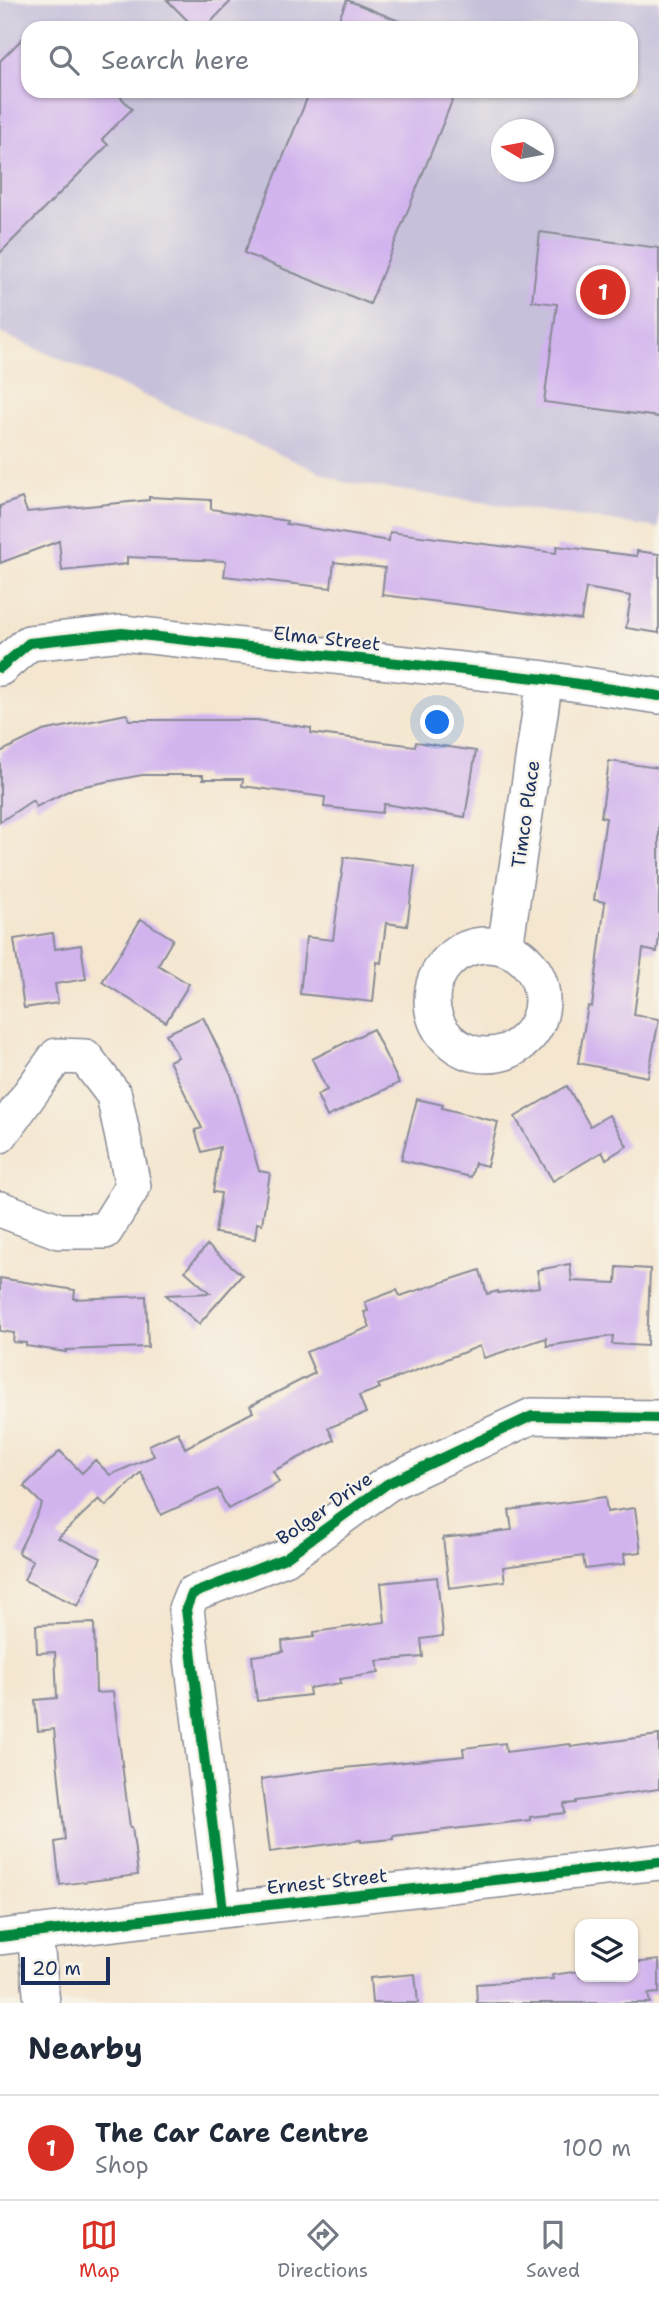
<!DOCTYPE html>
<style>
:root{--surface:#fff;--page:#f2f2f3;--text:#1f2937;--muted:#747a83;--line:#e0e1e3;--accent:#d93025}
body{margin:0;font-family:"Shantell Sans",sans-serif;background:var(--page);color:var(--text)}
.controls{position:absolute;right:21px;bottom:21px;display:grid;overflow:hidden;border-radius:14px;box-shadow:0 2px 5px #0004}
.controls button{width:63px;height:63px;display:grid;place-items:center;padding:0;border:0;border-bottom:2px solid var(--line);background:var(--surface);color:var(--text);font:35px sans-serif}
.compass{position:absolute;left:491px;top:119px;width:63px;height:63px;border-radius:50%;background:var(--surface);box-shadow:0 2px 5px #0004;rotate:280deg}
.scale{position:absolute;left:21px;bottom:18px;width:89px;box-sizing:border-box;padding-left:7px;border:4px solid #1b2f5e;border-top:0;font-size:19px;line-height:24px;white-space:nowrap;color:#1b2f5e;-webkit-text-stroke:5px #f7f3e8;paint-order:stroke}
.you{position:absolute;left:438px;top:723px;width:24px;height:24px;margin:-18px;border:5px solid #fff;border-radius:50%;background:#1a73e8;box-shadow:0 0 0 10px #1a73e833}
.badge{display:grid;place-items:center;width:46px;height:46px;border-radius:50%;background:var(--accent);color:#fff;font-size:23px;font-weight:700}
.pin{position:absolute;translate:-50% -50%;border:4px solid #fff;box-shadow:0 2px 7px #0006}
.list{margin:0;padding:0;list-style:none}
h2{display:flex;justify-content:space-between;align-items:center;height:91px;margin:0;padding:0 28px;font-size:30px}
h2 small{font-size:23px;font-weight:400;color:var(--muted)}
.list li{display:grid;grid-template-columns:46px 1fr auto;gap:21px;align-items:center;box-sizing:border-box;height:105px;padding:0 28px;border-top:2px solid var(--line)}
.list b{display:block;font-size:26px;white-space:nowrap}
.list p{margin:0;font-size:23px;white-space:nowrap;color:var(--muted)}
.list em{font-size:23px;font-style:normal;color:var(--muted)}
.icon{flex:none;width:38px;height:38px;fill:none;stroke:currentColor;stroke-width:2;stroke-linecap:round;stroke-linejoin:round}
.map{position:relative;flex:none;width:659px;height:2003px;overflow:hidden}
.search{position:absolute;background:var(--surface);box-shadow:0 2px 5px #0004;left:21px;right:21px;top:21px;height:77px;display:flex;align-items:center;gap:18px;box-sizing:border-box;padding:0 24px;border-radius:21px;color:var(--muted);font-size:26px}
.sheet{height:196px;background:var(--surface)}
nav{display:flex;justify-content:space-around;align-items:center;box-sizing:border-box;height:98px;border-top:2px solid var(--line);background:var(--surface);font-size:19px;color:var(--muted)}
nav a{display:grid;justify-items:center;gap:4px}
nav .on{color:var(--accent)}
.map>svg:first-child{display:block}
</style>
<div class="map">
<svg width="659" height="2003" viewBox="0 0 659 2003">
<rect width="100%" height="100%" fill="#f7f3e8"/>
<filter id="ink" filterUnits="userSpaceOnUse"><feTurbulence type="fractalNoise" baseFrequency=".0143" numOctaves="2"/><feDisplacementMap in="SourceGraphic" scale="14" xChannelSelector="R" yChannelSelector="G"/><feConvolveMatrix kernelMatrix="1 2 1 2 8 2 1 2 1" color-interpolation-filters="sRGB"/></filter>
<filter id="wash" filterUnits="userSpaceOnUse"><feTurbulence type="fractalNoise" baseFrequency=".00686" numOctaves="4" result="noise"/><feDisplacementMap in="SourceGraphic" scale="28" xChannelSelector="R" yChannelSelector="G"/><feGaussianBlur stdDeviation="1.57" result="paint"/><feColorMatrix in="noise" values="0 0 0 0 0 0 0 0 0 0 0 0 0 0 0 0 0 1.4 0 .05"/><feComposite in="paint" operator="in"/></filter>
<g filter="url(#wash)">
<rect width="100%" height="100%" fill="#f4e6cf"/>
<!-- industrial -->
<path fill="#c6c0da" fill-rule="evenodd" d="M0,0H659V528L343,482L0,333ZM28,28H631V91H28ZM502,130H544V172H502Z"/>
<g id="blocks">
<!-- building -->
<path fill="#d1b3ee" d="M167,0H232L205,28H195Z
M347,0L414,27V28H335Z
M28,33V91H115L132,109L102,139L108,145L0,253V61Z
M310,91H456L370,304L244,253Z
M540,232L659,248V417L544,402L557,304L532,301Z
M149,497L211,500V509L287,521L286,524L389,541L390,532L556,553L557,546L637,556V551L659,554V633L626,628L631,596L586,588L581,620L382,595L385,568L334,562L331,588L224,576L226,561L127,557V564L62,571L59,541L0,563V506L22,498L27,512L149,500Z
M127,714L129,720H257L311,728V733L415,746L416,742L476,751L465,817L384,804L382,813L324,807L325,797L242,786L243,779H203V775H142L74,788L36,807L33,800L0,822V752L43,731Z
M609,761L659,768V937L657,952L643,949L634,1015L659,1019L648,1077L578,1063L588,1006L592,1007L605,902L594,900L606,818L601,817Z
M344,857L415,866L407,926L386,923L381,963L377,962L373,1002L300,994L306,937L333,940Z
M141,919L173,939L158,965L189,984L166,1022L102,982Z
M53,933L55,949L81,945L86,979L55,984L58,1003L24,1008L14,939Z
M203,1017L232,1077L259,1171L270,1173L262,1224L257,1223L255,1239L215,1233L221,1193L213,1192L220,1147L202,1152L195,1130L202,1128L169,1061L178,1057L166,1034Z
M373,1029L399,1083L327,1117L317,1095L327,1090L312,1059Z
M567,1086L590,1126L609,1115L627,1146L606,1159L602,1152L553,1181L515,1117Z
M417,1099L443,1105L442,1108L498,1122L487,1166L475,1163L471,1177L401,1160Z
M207,1245L242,1275L199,1324L166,1295L210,1293L185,1271Z
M570,1264L572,1281L616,1283L617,1267L650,1269L647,1346L612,1344L613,1336L547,1346L546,1338L484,1358L480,1346L378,1385L380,1388L359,1396L366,1413L328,1428L334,1440L273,1471L279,1482L228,1509L218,1489L161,1515L141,1472L106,1506L99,1499L58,1538L101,1558L78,1606L24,1580L33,1561L18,1553L42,1504L24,1486L60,1451L82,1473L95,1460L110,1475L154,1456L149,1445L178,1432L185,1448L253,1412L250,1406L315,1373L306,1352L370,1327L364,1312L368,1311L365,1302L397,1290L400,1296L480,1270L487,1294L498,1291V1293L540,1287L537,1270Z
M0,1278L75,1290L74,1299L146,1296L148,1347L66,1350V1352L26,1346V1343L13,1342L14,1333L0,1331Z
M605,1497L607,1512L635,1508L641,1552L624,1554L625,1564L585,1569L583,1556L503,1567L505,1581L449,1588L443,1538L512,1530L509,1510Z
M437,1577L443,1636L421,1639L423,1657L377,1661L379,1673L340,1679L341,1683L309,1688L310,1695L257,1701L252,1656L283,1652L282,1641L314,1637V1632L385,1622L381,1583Z
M94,1623L96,1693L113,1692L130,1827H132L138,1875L60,1885L55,1842L65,1840L54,1729L38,1731L35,1700L57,1698L55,1652L37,1653L36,1625Z
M659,1735V1789L576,1801V1803L564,1804L565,1813L530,1817V1820L393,1836V1839L361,1842V1840L270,1852L261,1779L324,1770L464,1756L463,1748L505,1743L506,1752L570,1744L571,1747Z
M659,1960V1993L648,1994L650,2003H477L476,1984L553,1979L552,1975L580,1971V1977H633V1963Z
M415,1974L418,2003H372L370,1978Z"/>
</g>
</g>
<g filter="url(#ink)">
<use href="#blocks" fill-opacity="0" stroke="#888a96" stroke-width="2"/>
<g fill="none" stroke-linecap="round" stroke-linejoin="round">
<!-- street casing -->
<g stroke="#888a96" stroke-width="38">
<path id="street" d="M0,668L29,643L122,633L545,679L659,696
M432 1000a55 55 0 1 1 110 0a55 55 0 1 1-110 0Z
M505,948L545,679
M0,1135L57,1056L85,1057L114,1095L133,1186L105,1231H59L0,1209
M223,1910L186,1609L192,1594L285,1558L387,1484L532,1416L659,1418
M35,1933L42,2003
M0,1937L223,1910L659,1862"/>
</g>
<!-- street -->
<use href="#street" stroke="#fff" stroke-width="35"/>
<!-- cycleway casing -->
<g stroke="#f7f3e8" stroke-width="15">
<path id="cycleway" d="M0,668L29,643L122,633L545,679L659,696
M223,1910L186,1609L192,1594L285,1558L387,1484L532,1416L659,1418
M0,1937L223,1910L659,1862"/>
</g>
<!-- cycleway -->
<use href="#cycleway" stroke="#00873e" stroke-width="10"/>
</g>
</g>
<g text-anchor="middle" stroke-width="5" stroke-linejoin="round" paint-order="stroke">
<!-- street labels -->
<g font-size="19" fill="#1b2f5e" stroke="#f7f3e8">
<text transform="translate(327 638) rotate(6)" y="7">Elma Street</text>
<text transform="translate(525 814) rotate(-82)" y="7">Timco Place</text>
<text transform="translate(324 1508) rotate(-35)" y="7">Bolger Drive</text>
<text transform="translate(327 1881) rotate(-6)" y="7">Ernest Street</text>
</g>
</g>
</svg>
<div class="controls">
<button><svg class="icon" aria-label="layers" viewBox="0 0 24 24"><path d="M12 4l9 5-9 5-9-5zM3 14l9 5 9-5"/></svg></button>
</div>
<svg class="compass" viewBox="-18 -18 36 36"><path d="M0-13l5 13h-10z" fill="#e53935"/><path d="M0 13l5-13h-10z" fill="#747a83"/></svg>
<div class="scale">20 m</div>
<div class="you"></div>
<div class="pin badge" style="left:603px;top:292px">1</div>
<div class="search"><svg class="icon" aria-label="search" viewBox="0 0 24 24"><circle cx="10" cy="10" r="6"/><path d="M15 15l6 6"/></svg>Search here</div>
</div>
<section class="sheet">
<h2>Nearby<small></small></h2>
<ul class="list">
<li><span class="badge">1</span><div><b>The Car Care Centre</b><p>Shop</p></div><em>100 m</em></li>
</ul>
</section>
<nav>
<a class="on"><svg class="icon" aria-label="map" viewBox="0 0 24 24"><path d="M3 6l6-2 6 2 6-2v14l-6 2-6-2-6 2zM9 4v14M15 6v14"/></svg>Map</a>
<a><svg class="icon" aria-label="directions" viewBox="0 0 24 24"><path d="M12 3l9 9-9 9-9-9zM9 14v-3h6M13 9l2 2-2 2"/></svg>Directions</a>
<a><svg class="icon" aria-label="saved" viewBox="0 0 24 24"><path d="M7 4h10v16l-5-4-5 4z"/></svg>Saved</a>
</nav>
